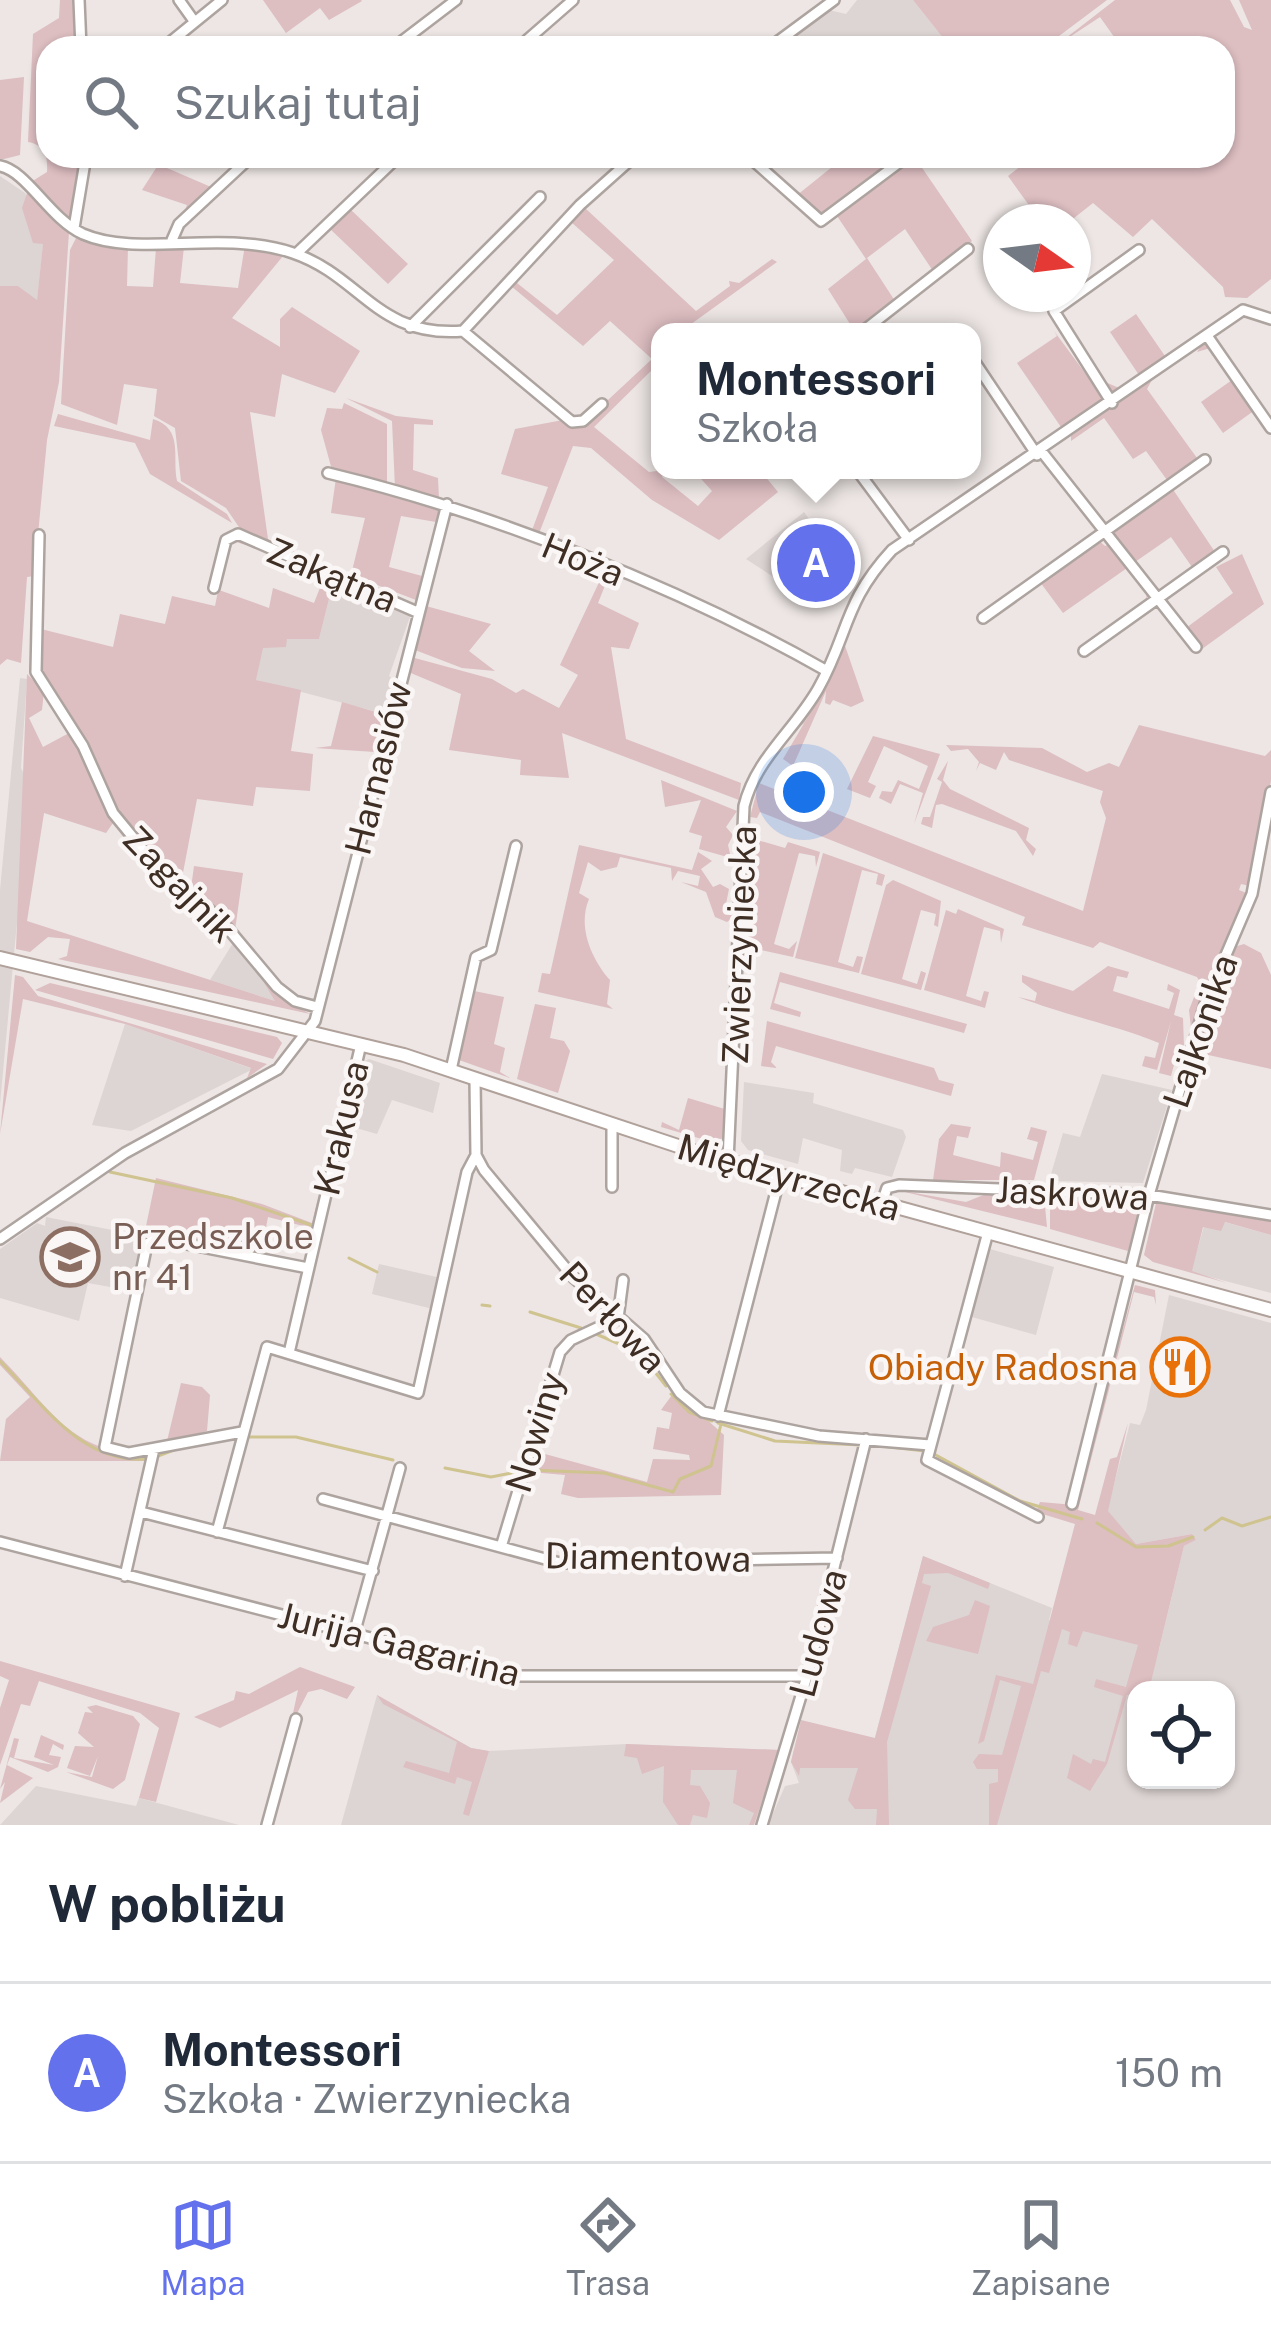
<!DOCTYPE html>
<html lang="pl">
<meta charset="utf-8">
<style>
:root{--surface:#fff;--page:#f6f6f7;--text:#1f2937;--muted:#747a83;--line:#e0e1e3;--accent:#6471ec}
body{margin:0;font-family:"Public Sans",sans-serif;background:var(--page);color:var(--text)}
.controls{position:absolute;right:36px;bottom:36px;display:grid;overflow:hidden;border-radius:24px;box-shadow:0 3px 9px #0004}
.controls button{width:108px;height:108px;display:grid;place-items:center;padding:0;border:0;border-bottom:3px solid var(--line);background:var(--surface);color:var(--text);font:60px sans-serif}
.compass{position:absolute;left:983px;top:204px;width:108px;height:108px;border-radius:50%;background:var(--surface);box-shadow:0 3px 9px #0004;rotate:104deg}
.you{position:absolute;left:804px;top:792px;width:42px;height:42px;margin:-30px;border:9px solid #fff;border-radius:50%;background:#1a73e8;box-shadow:0 0 0 18px #1a73e833}
.badge{display:grid;place-items:center;width:78px;height:78px;border-radius:50%;background:var(--accent);color:#fff;font-size:39px;font-weight:700}
.pin{position:absolute;translate:-50% -50%;border:6px solid #fff;box-shadow:0 3px 12px #0006}
.popup{position:absolute;left:651px;top:323px;width:330px;height:156px;box-sizing:border-box;display:grid;place-content:center;border-radius:24px;background:var(--surface);filter:drop-shadow(0 3px 9px #0005);font-size:39px;white-space:nowrap;color:var(--muted)}
.popup b{font-size:45px;color:var(--text)}
.popup::after{content:'';position:absolute;left:50%;top:100%;margin-left:-24px;border:24px solid transparent;border-top-color:var(--surface)}
.list{margin:0;padding:0;list-style:none}
h2{display:flex;justify-content:space-between;align-items:center;height:156px;margin:0;padding:0 48px;font-size:51px}
h2 small{font-size:39px;font-weight:400;color:var(--muted)}
.list li{display:grid;grid-template-columns:78px 1fr auto;gap:36px;align-items:center;box-sizing:border-box;height:180px;padding:0 48px;border-top:3px solid var(--line)}
.list b{display:block;font-size:45px;white-space:nowrap}
.list p{margin:0;font-size:39px;white-space:nowrap;color:var(--muted)}
.list em{font-size:39px;font-style:normal;color:var(--muted)}
.icon{flex:none;width:66px;height:66px;fill:none;stroke:currentColor;stroke-width:2;stroke-linecap:round;stroke-linejoin:round}
.map{position:relative;flex:none;width:1271px;height:1825px;overflow:hidden}
.search{position:absolute;background:var(--surface);box-shadow:0 3px 9px #0004;left:36px;right:36px;top:36px;height:132px;display:flex;align-items:center;gap:30px;box-sizing:border-box;padding:0 42px;border-radius:36px;color:var(--muted);font-size:45px}
.sheet{height:336px;background:var(--surface)}
nav{display:flex;justify-content:space-around;align-items:center;box-sizing:border-box;height:168px;border-top:3px solid var(--line);background:var(--surface);font-size:33px;color:var(--muted)}
nav a{display:grid;justify-items:center;gap:6px}
nav .on{color:var(--accent)}
.map>svg:first-child{display:block}
</style>
<div class="map">
<svg width="1271" height="1825" viewBox="0 0 1271 1825">
<rect width="100%" height="100%" fill="#ede6e4"/>
<!-- built -->
<path fill="#ddd5d3" fill-rule="evenodd" d="M857,0H913L951,48H806L795,35L829,10L846,14Z
M0,176L25,193L45,228L37,301L18,286H0Z
M804,512L850,574L823,602L808,588L778,580L746,559Z
M334,579L411,614L389,676L394,680L385,714L256,680L262,648L287,639H319Z
M20,678L27,679L21,768L44,813L17,922L0,1104V890Z
M233,943L278,998L275,1001L210,980Z
M125,1024L253,1069L131,1131L92,1125Z
M369,1059L440,1083L433,1113L392,1100L377,1134L349,1126L362,1062Z
M1102,1074L1172,1090L1143,1183L1049,1181L1063,1133L1080,1137Z
M744,1082L814,1093L813,1103L903,1130L906,1137L892,1177L855,1168L852,1174L840,1171L842,1150L803,1138L798,1164L748,1150L741,1141Z
M46,1217L143,1236L132,1291L88,1283L79,1321L0,1298V1249L37,1223L45,1226Z
M1224,1222L1271,1235V1293L1191,1272L1204,1226Z
M990,1249L1054,1267L1036,1335L972,1317Z
M379,1264L441,1278L433,1309L372,1294Z
M1169,1295L1271,1323V1825H768L785,1786L799,1783L791,1762L794,1749L867,1767L923,1556L1052,1608L1049,1620L1159,1649L1184,1546L1196,1540L1192,1534L1136,1544L1107,1511L1130,1423L1140,1425L1146,1410ZM1136,1690H1226V1780H1136Z
M377,1695L471,1748L488,1751L626,1744L779,1750L754,1825H341Z
M36,1786L136,1806L139,1798L239,1825H0Z"/>
<!-- green -->
<path fill="#ddbec1" d="M60,0H76V48H48V156H81L75,215L67,219L31,182L47,172C48,157 45,145 28,142L33,34L59,18Z
M263,0H361L362,1L329,20L320,8L286,33Z
M913,0H1107L1043,48H951Z
M1115,0H1230L1244,27L1252,30L1239,0H1271V279L1247,298L1225,297L1223,287L1152,219L1133,237L1093,203L1069,222H1041L1008,176L1034,156H1223V48H1122L1100,17L1053,48Z
M24,77L20,155L0,160V80Z
M134,156H165L160,165L211,187L185,210L187,205L142,190L158,165Z
M823,156H891L895,160L820,214L796,196L832,167Z
M914,156L972,241L933,271L905,229L867,258L895,301L855,332L828,289L866,259L837,216Z
M27,193L69,232L59,382L47,440L34,576L27,577L21,663L7,659L0,665V286H18L37,300L43,244L33,243L22,208Z
M585,208L696,311L730,286L729,281L739,283L772,259L777,262L680,332H660V370L655,367L594,427L649,472L664,470L662,477L698,506L712,491L693,470H760L778,492L719,540L652,500L591,448L573,446L538,536L531,533L548,487L501,474L515,429L563,420L579,427L652,359L610,321L583,346L511,286L537,253L544,255L535,257L517,283L557,315L614,260L571,222Z
M350,209L408,264L388,284L329,228Z
M77,236L128,246L127,286L153,287L156,248L184,247L180,283L238,288L245,245L283,256L232,318L280,347V319L292,307L360,351L335,393L282,374L275,417L250,412L268,539L309,563L243,533L226,508L181,481L175,428L154,416L157,389L124,384L117,425L61,404L70,250Z
M1136,314L1165,356L1178,352L1118,394L1111,392L1103,381L1119,388L1139,375L1110,332Z
M1054,331L1105,400L1053,438L1061,427L1017,363L1057,336Z
M1202,344L1210,346L1255,410L1223,433L1201,402L1232,380L1210,348L1197,352Z
M1152,380L1147,389L1197,458L1152,494L1167,480L1146,451L1133,459L1104,418L1071,441V436Z
M346,398L396,416L433,420V425L414,424L413,470L438,478L439,499L395,488L392,421Z
M344,403L387,424V485L332,470L321,430L327,408L342,409Z
M58,414L150,440L153,419C184,429 172,456 177,481L227,514L232,523L150,474L135,443L54,426Z
M336,478L440,507L436,522L401,516L389,567L422,576L416,600L351,575L365,518L331,513Z
M1172,488L1215,552L1163,590L1192,567L1171,537L1135,562L1114,538L1115,529Z
M235,538L265,551L233,541L219,590L269,608L273,588L314,603L325,575L334,579L319,639H287L286,647L263,648L256,680L301,690L291,751L313,754L310,791L256,787L253,806L197,799L182,878L139,840L112,802L90,747L41,670V629L113,647L120,614L165,624L172,596L215,606L227,546Z
M1097,539L1105,546L1111,543L1149,591L1147,602L1104,632L1146,600L1147,592L1127,568L1063,613L1040,582Z
M1242,554L1264,604L1202,649L1186,628L1233,593L1216,567Z
M602,576L608,578L598,603L639,623L629,649L611,647L626,739L741,783L739,800L562,733L569,778L520,775L521,760L449,750L461,694L406,671L411,657L492,679L516,693L523,689L559,708L578,675L560,665Z
M427,587L426,606L491,624L469,651L495,671L462,668L415,650Z
M842,637L864,701L851,707L833,700L830,705L825,703L826,691L793,766L783,759L819,698L804,723L772,753L798,724Z
M27,674L44,691L42,710L29,718L43,747L71,732L113,823L106,833L44,813L27,921L275,1001L260,976L281,998L310,1014L58,959L67,956L70,939L48,937L30,952L16,949Z
M342,702L386,715L375,752L315,748L331,746Z
M1139,725L1265,756L1271,750V781L1250,886L1241,884L1239,890L1249,894L1216,962L1192,1037L1189,1010L1200,982L1197,977L1100,942L1093,948L1022,925L1025,917L760,812L757,818L750,817L759,783L1083,911L1106,818L1100,802L1103,791L1009,760L1004,752L996,770L980,763L976,771L979,762L968,749L951,751L946,745L1042,748L1087,772L1109,763L1119,767Z
M873,736L940,754L914,824L923,793L900,784L891,804L879,798L882,791L892,792L898,780L919,789L928,766L884,746L868,782L876,786L870,798L847,789Z
M948,761L943,780L950,789L1029,828L1026,840L1036,849L1033,856L1016,831L942,804L936,805L932,828L921,824L923,817H930L942,782L937,779Z
M661,780L737,811L726,827L733,835L728,845L731,858L699,849L702,836L689,832L701,800L665,807Z
M749,832H756L754,839L785,848L788,842L820,852L816,867L815,856L799,853L774,944L789,949L797,941L793,957L747,947Z
M579,845L692,870L698,852L712,861L701,869L713,887L720,884L729,889L725,909L735,916L727,922L715,917L706,892L681,882L698,886L700,876L678,871L672,881L671,868L620,857L617,867L601,871L588,862L579,893L589,899C577,927 592,960 610,980L607,1004L613,1009L538,992L542,973L550,974Z
M823,853L885,875L882,886L876,884L878,874L862,870L838,962L853,967L857,956L863,957L859,973L795,958Z
M194,866L243,873L235,930L191,888Z
M893,880L941,901L938,927L934,925L936,914L921,910L902,979L917,984L921,971L926,973L921,990L861,974L886,885Z
M958,909L1004,929L1001,943L1000,931L984,927L966,996L981,1001L984,991L989,992L985,1008L924,990L946,910L956,914Z
M1244,944L1261,953L1271,975V1069L1204,1054L1184,1110L1179,1108L1215,986L1234,947Z
M1108,966L1129,972L1127,978L1117,976L1113,991L1169,1009L1174,993L1167,990L1168,984L1180,990L1174,1015L1183,1018L1184,1047L1178,1050L1171,1076L1159,1073L1171,1021L1157,1070L1142,1066L1145,1056L1155,1058L1159,1043C1115,1025 1071,1017 1018,997L1035,1001L1037,993L1022,982V975L1073,991Z
M780,972L967,1024L964,1033L780,982L774,1003L801,1012L800,1017L770,1009Z
M15,975L23,977L38,996L267,1064L247,1078L251,1068L125,1024L23,999L0,1134Z
M50,983L277,1037L282,1043L273,1059L35,990Z
M474,991L504,997L494,1044L505,1048L500,1072L510,1078L459,1060Z
M535,1004L556,1008L550,1038L564,1041L570,1051L558,1093L517,1079Z
M767,1021L934,1068L939,1080L954,1084L951,1096L776,1046L771,1062L777,1068L761,1066Z
M688,1098L728,1110L726,1137L712,1142L661,1127L662,1122L679,1130Z
M951,1124L971,1127L968,1138L957,1136L953,1155L1000,1167L1001,1152L1033,1160L1038,1142L1027,1139L1031,1127L1047,1131L1034,1180H933L939,1139Z
M156,1178L262,1204L312,1223L317,1203L315,1229L268,1217L261,1254L258,1244L251,1243L246,1253L153,1235L145,1231Z
M897,1190L966,1202L986,1194L1044,1196L1047,1227Z
M1050,1197L1134,1200L1141,1212L1128,1251L1050,1229Z
M1157,1199L1271,1218V1235L1225,1222L1221,1231L1203,1227L1192,1271L1227,1283L1153,1262L1144,1255Z
M1135,1285L1155,1290L1156,1305L1154,1297L1134,1292L1078,1510L1095,1515L1110,1459L1117,1457L1128,1423L1108,1511L1136,1544L1192,1534L1196,1540L1184,1546L1149,1690L1127,1695L1107,1764L1090,1791L1067,1778L1073,1754L1091,1764L1093,1759L1105,1762L1123,1696L1094,1687L1096,1679L1126,1687L1138,1645L1083,1631L1077,1647L1068,1644L1070,1632L1062,1629L1049,1673L1041,1671L997,1825H989V1784L998,1782V1769H977L973,1762L979,1754L1002,1755L1021,1686L1000,1680L984,1741L978,1744L996,1675L1033,1684L1075,1524L1036,1512L1040,1502L1075,1505Z
M0,1357C52,1410 70,1453 148,1455L149,1461H0L6,1419L30,1397L0,1365Z
M181,1383L202,1387L210,1395L207,1431L152,1447L167,1441Z
M675,1391L724,1435L721,1495L578,1498L561,1494L565,1475L530,1472L522,1489L534,1451L647,1482L653,1459L690,1460L689,1455L653,1449L657,1427L669,1429L672,1413L661,1410Z
M923,1556L990,1583L988,1589L948,1573L924,1574L922,1583L931,1586L887,1742L889,1825H876L877,1809H855L848,1800L858,1768H800L799,1776L791,1762L801,1720L875,1738Z
M975,1600L990,1606L978,1654L926,1641L933,1627L969,1615Z
M0,1661L180,1713L156,1802L139,1798L159,1728L140,1713L39,1681L30,1706L21,1704L0,1765V1708L9,1680L0,1676Z
M300,1667L355,1687L347,1699L321,1689L308,1692L290,1727L298,1690L220,1728L194,1717L234,1700L236,1691L249,1694Z
M377,1695L471,1748L489,1751L469,1816L463,1814L472,1782L457,1777L455,1784L403,1767L406,1761L449,1773L457,1742L383,1704Z
M96,1705L133,1716L140,1724L125,1780L113,1789L66,1772L92,1777L98,1756L90,1776L67,1768L75,1746L94,1747L78,1733L85,1712L93,1713L87,1707Z
M41,1735L64,1745L63,1750L53,1744L49,1755L61,1757L58,1767L48,1772L10,1757L7,1765L33,1778L0,1803L5,1782L0,1789L14,1738L19,1739L14,1758L54,1765L34,1757Z
M626,1744L779,1750L754,1825H749L754,1813L733,1803L737,1770H691L690,1785L700,1786L710,1803L707,1818L693,1815L690,1825H678L663,1802L664,1766L642,1774L637,1758L624,1756Z"/>
<g fill="none" stroke-linecap="round" stroke-linejoin="round">
<!-- stream -->
<path stroke="#cfc38f" stroke-width="3" d="M110,1172L232,1198L311,1225
M349,1258L377,1272
M482,1305L490,1306
M530,1312L581,1328
M596,1334L640,1353L666,1386
M0,1361C42,1403 81,1464 146,1459
M671,1394L689,1412L712,1421
M718,1423L775,1441L861,1445
M248,1437H296L393,1460
M872,1445L925,1451
M934,1454L1020,1501L1082,1519
M158,1456L179,1448
M445,1468L491,1477L516,1472
M531,1470L604,1473L673,1492L680,1479L711,1466L721,1424
M1097,1523L1136,1547L1168,1546L1193,1537
M1205,1530L1222,1518L1242,1526L1271,1517"/>
<!-- minor casing -->
<g stroke="#aea49f" stroke-width="14">
<path id="minor" d="M79,0L81,48
M179,0L194,21
M163,48L222,0
M393,48L456,0
M518,48L573,0
M769,48L834,0
M748,156L821,221L908,156
M0,166C27,171 49,218 83,234C138,258 222,229 293,253C361,276 377,338 463,331L580,205L635,156
M74,228L86,156
M172,240L179,224L252,156
M296,254L399,156
M410,327L540,197
M463,331L572,422L583,421L602,404
M862,332L968,249
M1208,337L1271,428
M972,358L1037,455
M1112,403L1054,311L1139,250
M1042,452L1196,647
M857,470L909,540
M328,473C491,512 681,588 827,671
M39,535L36,672L83,746L113,813L150,858L220,919L277,987L295,1001L317,1007
M214,588L226,540L238,534L417,612
M983,618L1205,460
M1084,651L1223,552
M451,1070L476,957L491,950L516,846
M475,1079L476,1155L484,1170L574,1278L644,1339L680,1393L703,1412L819,1436L930,1445
M728,1161L744,806C756,758 794,731 818,689C849,634 843,603 892,550L1243,310L1271,319
M612,1187V1124
M882,1203L887,1188L899,1185L1149,1195L1271,1215
M988,1232L927,1460L1038,1517
M0,1239L125,1153L278,1069L315,1021L447,504
M289,1353L361,1044
M718,1416L780,1176
M242,1432L129,1453L105,1447L147,1244L156,1238L308,1268
M323,1499L560,1563L837,1558
M1072,1504L1149,1195L1205,1004L1252,894L1271,792
M141,1512L373,1571
M217,1532L267,1347L418,1393L467,1172L476,1155
M0,1542L517,1676H807
M501,1547L560,1352L571,1340L618,1318L623,1280
M125,1576L154,1449
M354,1634L400,1468
M267,1825L296,1719
M762,1825L807,1676L866,1439"/>
</g>
<!-- secondary casing -->
<g stroke="#b0a19a" stroke-width="16">
<path id="secondary" d="M0,958L404,1055L696,1152L1271,1310"/>
</g>
<!-- minor -->
<use href="#minor" stroke="#fff" stroke-width="9"/>
<!-- secondary -->
<use href="#secondary" stroke="#fff" stroke-width="12"/>
</g>
<!-- icons -->
<defs>
<g id="school-ring" transform="scale(3)"><circle r="9.5" fill="#faf6f5" stroke="#8d6e63" stroke-width="1.5"/><path d="M0-5L7-2L0 1L-7-2ZM-4 1L0 2.5L4 1V4Q0 6-4 4Z" fill="#8d6e63"/></g>
<g id="restaurant-ring" transform="scale(3)"><circle r="9.5" fill="#faf6f5" stroke="#e8710a" stroke-width="1.5"/><path d="M-5-6h1v4h1v-4h1v4h1v-4h1v5L-1.5 .5V6h-2V.5L-5-1ZM5-6V6H3V1.5H1.5Q1.5-4 5-6Z" fill="#e8710a"/></g>
</defs>
<g fill-rule="evenodd">
<use href="#school-ring" x="70" y="1257"/>
<use href="#restaurant-ring" x="1180" y="1367"/>
</g>
<g text-anchor="middle" stroke-width="9" stroke-linejoin="round" paint-order="stroke">
<!-- street labels -->
<g font-size="36" fill="#3e2e24" stroke="#faf6f5">
<text transform="translate(583 559) rotate(22)" y="13">Hoża</text>
<text transform="translate(332 575) rotate(23)" y="13">Zakątna</text>
<text transform="translate(378 768) rotate(-76)" y="13">Harnasiów</text>
<text transform="translate(180 884) rotate(46)" y="13">Zagajnik</text>
<text transform="translate(739 945) rotate(-88)" y="13">Zwierzyniecka</text>
<text transform="translate(1200 1031) rotate(-71)" y="13">Lajkonika</text>
<text transform="translate(341 1128) rotate(-77)" y="13">Krakusa</text>
<text transform="translate(789 1177) rotate(16)" y="13">Międzyrzecka</text>
<text transform="translate(1072 1193) rotate(3)" y="13">Jaskrowa</text>
<text transform="translate(613 1317) rotate(47)" y="13">Perłowa</text>
<text transform="translate(535 1432) rotate(-73)" y="13">Nowiny</text>
<text transform="translate(648 1557) rotate(1)" y="13">Diamentowa</text>
<text transform="translate(818 1633) rotate(-75)" y="13">Ludowa</text>
<text transform="translate(399 1644) rotate(14)" y="13">Jurija Gagarina</text>
</g>
<!-- education labels -->
<g font-size="36" fill="#785e54" stroke="#faf6f5" text-anchor="start">
<text x="112" y="1249">Przedszkole<tspan x="112" dy="41">nr 41</tspan></text>
</g>
<!-- food labels -->
<g font-size="36" fill="#c56008" stroke="#faf6f5" text-anchor="end">
<text x="1138" y="1380">Obiady Radosna</text>
</g>
</g>
</svg>
<div class="controls">
<button><svg class="icon" aria-label="locate" viewBox="0 0 24 24"><circle cx="12" cy="12" r="6"/><path d="M12 2v4M12 18v4M2 12h4M18 12h4"/></svg></button>
</div>
<svg class="compass" viewBox="-18 -18 36 36"><path d="M0-13l5 13h-10z" fill="#e53935"/><path d="M0 13l5-13h-10z" fill="#747a83"/></svg>
<div class="you"></div>
<div class="pin badge" style="left:816px;top:563px">A</div>
<div class="popup"><b>Montessori</b>Szkoła</div>
<div class="search"><svg class="icon" aria-label="search" viewBox="0 0 24 24"><circle cx="10" cy="10" r="6"/><path d="M15 15l6 6"/></svg>Szukaj tutaj</div>
</div>
<section class="sheet">
<h2>W pobliżu<small></small></h2>
<ul class="list">
<li><span class="badge">A</span><div><b>Montessori</b><p>Szkoła · Zwierzyniecka</p></div><em>150 m</em></li>
</ul>
</section>
<nav>
<a class="on"><svg class="icon" aria-label="map" viewBox="0 0 24 24"><path d="M3 6l6-2 6 2 6-2v14l-6 2-6-2-6 2zM9 4v14M15 6v14"/></svg>Mapa</a>
<a><svg class="icon" aria-label="directions" viewBox="0 0 24 24"><path d="M12 3l9 9-9 9-9-9zM9 14v-3h6M13 9l2 2-2 2"/></svg>Trasa</a>
<a><svg class="icon" aria-label="saved" viewBox="0 0 24 24"><path d="M7 4h10v16l-5-4-5 4z"/></svg>Zapisane</a>
</nav>
